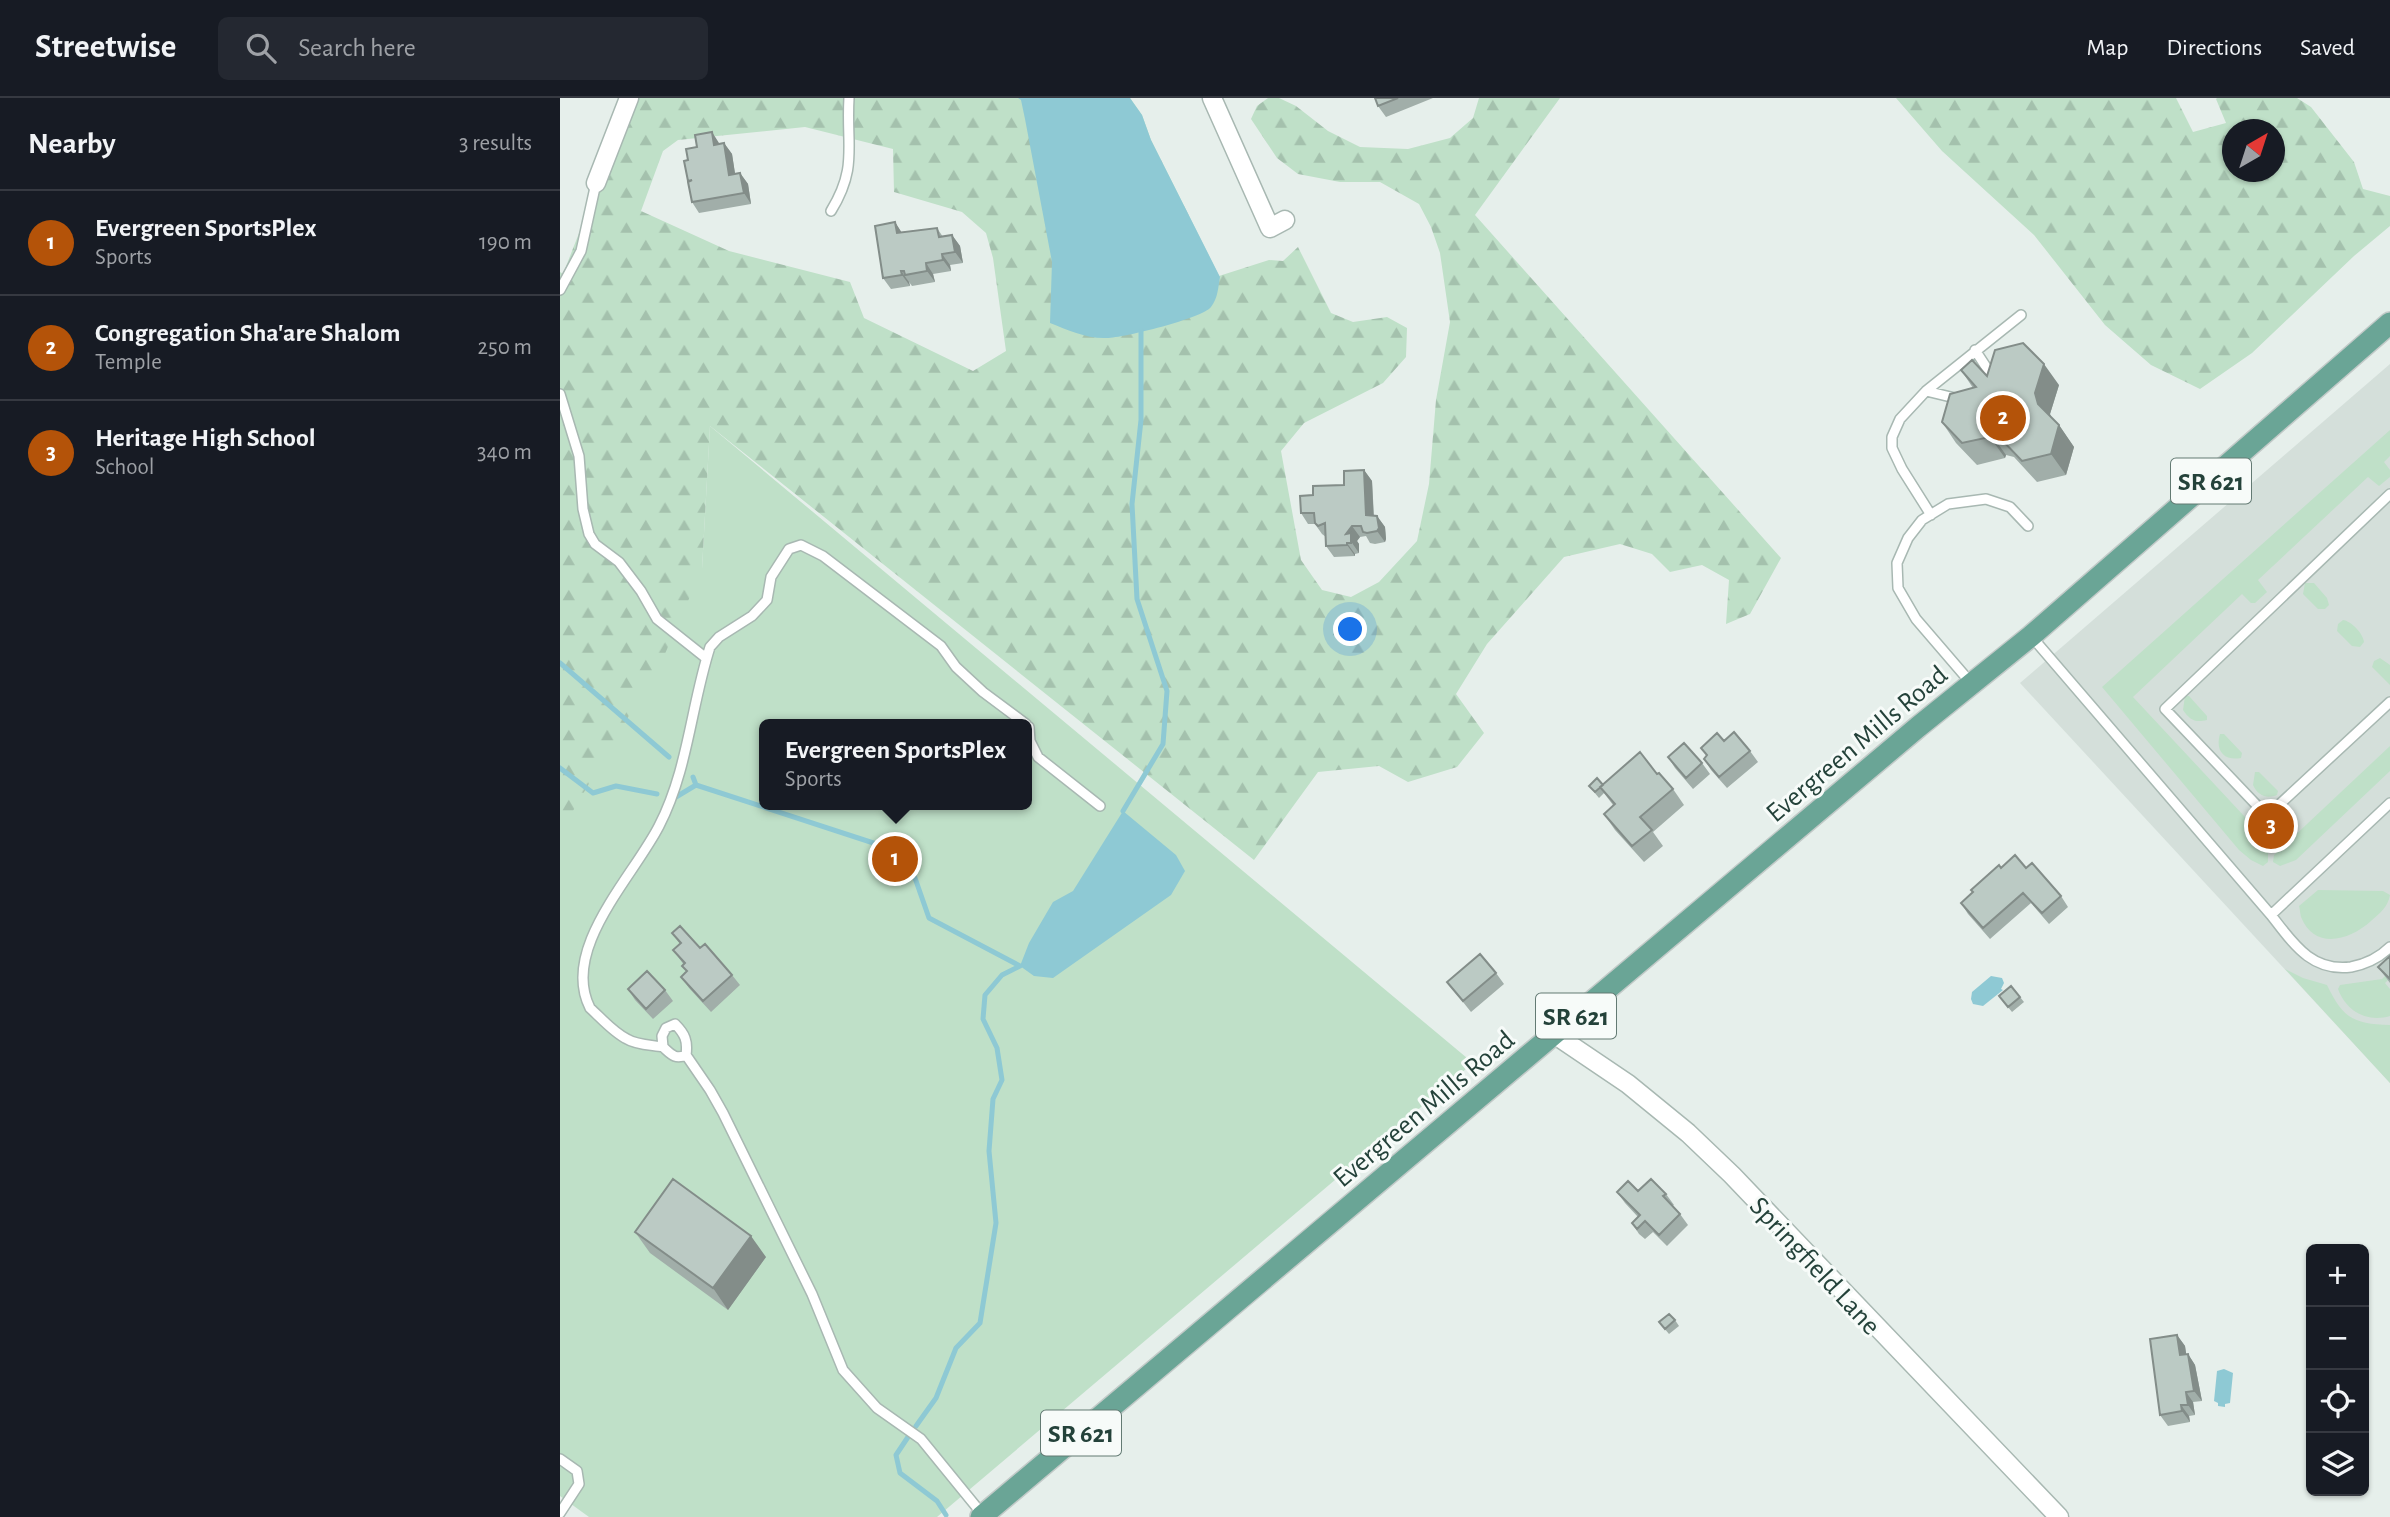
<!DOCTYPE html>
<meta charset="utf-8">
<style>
:root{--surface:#171b24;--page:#242831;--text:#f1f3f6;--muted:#9ea1a6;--line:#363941;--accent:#b45309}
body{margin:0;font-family:"Alegreya Sans",sans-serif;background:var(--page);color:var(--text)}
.controls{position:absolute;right:21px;bottom:21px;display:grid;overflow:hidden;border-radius:10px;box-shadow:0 2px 5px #0004}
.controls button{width:63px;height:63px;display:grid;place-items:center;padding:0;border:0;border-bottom:2px solid var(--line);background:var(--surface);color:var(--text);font:35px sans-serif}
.compass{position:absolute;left:1662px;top:21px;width:63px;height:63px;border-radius:50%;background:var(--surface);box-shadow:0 2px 5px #0004;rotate:39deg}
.you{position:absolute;left:791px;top:532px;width:24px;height:24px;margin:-18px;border:5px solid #fff;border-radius:50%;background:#1a73e8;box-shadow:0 0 0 10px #1a73e833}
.badge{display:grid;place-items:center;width:46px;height:46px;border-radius:50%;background:var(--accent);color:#fff;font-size:23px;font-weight:700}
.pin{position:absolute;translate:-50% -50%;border:4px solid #fff;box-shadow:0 2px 7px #0006}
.popup{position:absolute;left:199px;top:621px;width:273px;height:91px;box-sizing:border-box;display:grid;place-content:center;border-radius:10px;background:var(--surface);filter:drop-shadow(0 2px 5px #0005);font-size:23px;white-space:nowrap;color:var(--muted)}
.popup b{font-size:26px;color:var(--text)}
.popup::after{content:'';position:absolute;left:50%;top:100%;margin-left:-14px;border:14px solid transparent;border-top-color:var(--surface)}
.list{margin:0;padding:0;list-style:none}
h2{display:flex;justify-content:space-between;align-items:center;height:91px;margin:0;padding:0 28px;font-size:30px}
h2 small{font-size:23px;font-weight:400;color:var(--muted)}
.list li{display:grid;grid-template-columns:46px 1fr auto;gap:21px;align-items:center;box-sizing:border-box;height:105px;padding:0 28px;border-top:2px solid var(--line)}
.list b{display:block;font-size:26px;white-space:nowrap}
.list p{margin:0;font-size:23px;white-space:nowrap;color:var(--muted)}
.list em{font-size:23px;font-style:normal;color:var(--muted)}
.icon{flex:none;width:38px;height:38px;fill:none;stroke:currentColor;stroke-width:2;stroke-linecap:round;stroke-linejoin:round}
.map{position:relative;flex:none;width:1830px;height:1419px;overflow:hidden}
header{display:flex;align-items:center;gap:42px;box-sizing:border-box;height:98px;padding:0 35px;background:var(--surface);border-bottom:2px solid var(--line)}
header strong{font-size:33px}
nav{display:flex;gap:38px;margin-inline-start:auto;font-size:24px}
.search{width:490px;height:63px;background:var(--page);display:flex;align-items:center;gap:18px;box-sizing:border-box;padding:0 24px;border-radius:10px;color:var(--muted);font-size:26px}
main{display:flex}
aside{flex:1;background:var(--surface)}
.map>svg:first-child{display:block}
</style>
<header>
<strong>Streetwise</strong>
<div class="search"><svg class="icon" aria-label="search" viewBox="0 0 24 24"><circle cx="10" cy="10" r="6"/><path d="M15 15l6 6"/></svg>Search here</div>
<nav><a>Map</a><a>Directions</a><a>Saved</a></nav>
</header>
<main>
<aside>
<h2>Nearby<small>3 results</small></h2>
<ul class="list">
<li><span class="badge">1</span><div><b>Evergreen SportsPlex</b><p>Sports</p></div><em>190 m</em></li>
<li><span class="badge">2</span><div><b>Congregation Sha'are Shalom</b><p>Temple</p></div><em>250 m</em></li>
<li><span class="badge">3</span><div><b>Heritage High School</b><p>School</p></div><em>340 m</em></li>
</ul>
</aside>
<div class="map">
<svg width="1830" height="1419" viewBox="0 0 1830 1419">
<defs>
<pattern id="forest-firs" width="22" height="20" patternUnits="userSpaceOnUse" patternTransform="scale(1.75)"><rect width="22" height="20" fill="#bfe0c8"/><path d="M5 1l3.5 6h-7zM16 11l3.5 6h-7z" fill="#a4c1ad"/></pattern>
</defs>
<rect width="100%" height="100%" fill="#e6efeb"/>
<!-- built -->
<path fill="#d4dfda" d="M1830,266V985L1460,585Z"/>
<!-- grass -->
<path fill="#bfe0c8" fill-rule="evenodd" d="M150,328L913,965L377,1419H29L0,1398V472L142,471ZM204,626H466V707H204Z
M1830,332V358L1824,364L1830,372V379L1819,388L1808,379L1698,482L1707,494L1695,505H1691L1682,496L1573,599L1713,749L1708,755V764L1703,768L1691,762L1679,752L1542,589Z
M1745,485H1754L1767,500L1769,507L1765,511H1758L1743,496Z
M1783,522C1791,523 1803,535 1804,544L1800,549L1792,548L1777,533L1778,526Z
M1820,560L1830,567V587L1812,569L1814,563Z
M1625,598H1629L1647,618V622C1635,625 1630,622 1623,612Z
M1660,636H1664L1682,655L1681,660C1664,663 1655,653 1660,636Z
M1830,648V673L1736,762L1720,768L1713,764L1714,757Z
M1695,674H1699L1718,693L1717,697C1707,701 1698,698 1693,687Z
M1758,792L1823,793L1830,797C1828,809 1820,815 1811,823C1790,842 1755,853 1741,819C1740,815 1740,811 1739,808Z
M1725,871L1743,880L1767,887C1783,920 1793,926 1830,927V985Z
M1830,873V880L1825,885L1830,891V918C1807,925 1786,913 1778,891L1780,887L1822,881Z"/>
<!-- forest -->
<path fill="url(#forest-firs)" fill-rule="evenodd" d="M72,0H570L582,17L591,42L659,178L709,162L723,163L738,149L771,215L793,224L827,219L847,230L846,259L823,285L744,325L721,353L741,462L762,492L791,499L819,484L857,443L869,386L876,302L890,224L880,155L871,129L859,106L820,84H780L738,76L717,60L691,21L697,8L708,0H719L736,8L768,33L800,49L848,51L890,40L913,20L919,0H1000L915,117L1221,460L1190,516L1166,526L1169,482L1142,467L1110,474L1092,456L1060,446L1004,459L927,546L896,596L924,635L897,669L848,684L819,668L758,674L694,762L150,328L142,471L104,558L0,735V174L3,176ZM245,29L333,51L334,94L402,114L426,135L433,160L446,253L413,273L304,220L290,184L169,153L81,113L103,53L118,42Z
M1336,0H1616L1633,34L1666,25L1656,1L1657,0H1737L1751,9L1794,64L1803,91L1830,98V128L1794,158L1692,255L1640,291L1591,267L1545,227L1474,137L1382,53ZM1672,32H1714V74H1672Z"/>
<!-- water -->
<path fill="#8ec9d4" d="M458,0H570L582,17L591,42L660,179C658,190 658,200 651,209C643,220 563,240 547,240C527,241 508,232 490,225L492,164L465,21L461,2Z
M563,713L616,757L625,773L611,797L493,880L474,878L460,868L469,845L493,804L513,793Z
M1431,878L1442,880L1444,885L1441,891L1443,892L1423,908L1413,906L1411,901L1412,894Z
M1664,1271L1673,1275L1670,1305L1665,1306V1309L1658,1308V1305L1654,1303L1657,1273Z"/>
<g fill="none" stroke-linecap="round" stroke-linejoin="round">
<!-- stream -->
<path stroke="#8ec9d4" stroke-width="5" d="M0,565L109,659
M0,670L33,695L56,688L97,696
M133,679L136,687L338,753L355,780L369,820L460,868
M116,699L136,687
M563,713L603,646L607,593L577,501L572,406L581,322V233
M356,1328L376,1300L396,1250L420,1225L436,1125L429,1053L433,1001L442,982L437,950L423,921L425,897L442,877L460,868
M348,1339L336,1357L340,1375L377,1403L386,1417"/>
<!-- lane casing -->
<g stroke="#a8b8b2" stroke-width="12">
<path id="lane" d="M271,113C298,69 286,48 289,0
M0,192L21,153L36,85
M1415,252L1434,281
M1366,293L1399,301
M0,296L19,358L23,411L29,436L35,446L59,464L81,493L97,521L146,560
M1830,396L1605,611L1707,718L1830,604
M1371,417L1342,371L1332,350V339L1340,321L1366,293L1461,217
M1471,538L1711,817C1733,845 1751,874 1791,869C1806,866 1819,860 1830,849
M1411,585L1356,521L1338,490L1337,465L1348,440L1362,422L1388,406L1426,401L1450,409L1468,428
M466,627L469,629L470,643L478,659L540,708
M1711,817L1830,705
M103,949C92,947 76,947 67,941C54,935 41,920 30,910C0,851 73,779 99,728C128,672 131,608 150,549L159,539L192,518L207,502L211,479L229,451L241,447L263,458L381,548L396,569L423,594L466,626
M126,957C128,943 125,936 115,926L106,930L102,938L103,949C111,956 115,962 126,957L150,992L163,1015L252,1196L283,1272L317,1310L361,1341L423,1417
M0,1361L17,1373L19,1386L0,1415"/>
</g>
<!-- street casing -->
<g stroke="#a8b8b2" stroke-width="21">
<path id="street" d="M652,0L710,130L725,122
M36,85L69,0
M994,936L1068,986L1128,1035L1172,1077L1499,1419"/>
</g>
<!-- primary casing -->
<g stroke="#c2cac8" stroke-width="24">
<path id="primary" d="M421,1419L1358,629L1471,538L1830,225"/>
</g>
<!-- lane -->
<use href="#lane" stroke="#fff" stroke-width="9"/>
<!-- street -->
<use href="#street" stroke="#fff" stroke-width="18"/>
<!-- primary -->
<use href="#primary" stroke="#6aa596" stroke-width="21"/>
</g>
<!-- wall -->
<path fill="#a1aea9" d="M815,0H873L826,19L818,8Z
M159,45V46L164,45L172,56L175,76L180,75L188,86L191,106L139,115L132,104L128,83V62Z
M335,124L341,134L377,130L383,139L392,137L400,148L403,165L390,167L391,173L373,176L375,184L352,188L349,184L350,188L331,191L323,180Z
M1401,272L1427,278L1499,287L1490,316L1491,319L1499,327L1514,349L1506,377L1477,384L1454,359L1446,357L1445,360L1417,367L1396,345L1382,324L1413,290Z
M804,372L812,383L814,418H817L825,429L826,441L825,444L815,446L810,445L806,438L800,439L797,443L799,446V455L795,456V458L774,459L766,448V439L762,436L755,426H748L741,415L753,397L784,387Z
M1164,643L1190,653L1198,664L1167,690L1151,672L1144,661L1147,658L1141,650Z
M1108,659L1142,665L1150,676L1133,691L1115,670Z
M1097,676L1113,691L1124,707L1093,734L1103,748L1084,764L1055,732L1044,716L1053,707L1044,695L1039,700L1029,688L1043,687Z
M1441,770H1466L1501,798L1508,809L1489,826L1471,805L1430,841L1408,816L1401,805Z
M112,835L140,850L172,877L180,887L151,914L129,890L121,879L127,874L122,868L124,867L113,852L120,846Z
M1830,858V885L1818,869Z
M936,875L944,886L911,914L887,884Z
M68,891L105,892L113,903L93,921L75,902Z
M1439,898L1460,899L1464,904L1452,914Z
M1078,1093L1106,1096L1114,1107L1112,1108L1120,1116L1128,1127L1107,1148L1093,1134L1085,1141L1079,1136L1072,1125L1078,1119L1065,1105L1057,1094Z
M75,1134L206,1159L168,1212L90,1155Z
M1115,1222L1119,1228L1109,1236L1099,1224Z
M1617,1237L1625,1248L1626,1256H1628L1635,1267L1642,1303L1633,1304L1635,1317L1629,1318L1630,1324L1608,1328L1600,1317Z"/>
<!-- shaded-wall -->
<path fill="#838d89" d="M152,34L159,45L162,58L154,47Z
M164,45L172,56L177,88L169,77Z
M180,75L188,86L191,106L184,95Z
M335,124L342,135H337Z
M392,137L400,148L403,165L395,154Z
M382,156L390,167L391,173L383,162Z
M366,165L373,176L375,184L367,173Z
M341,173L349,184L350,188L342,177Z
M1484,266L1499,287L1490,316L1493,327L1478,306L1475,295Z
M1499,327L1514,349L1506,377L1491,356Z
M1431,336L1446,357L1445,360L1430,339Z
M804,372L812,383L814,428L806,417Z
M817,418L825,429L826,441L825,444L817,433Z
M792,428L800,439L797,443L799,446V455L786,436Z
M787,445L795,456V458L787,447Z
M191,1138L206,1159L168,1212L153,1190Z
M1617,1237L1625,1248L1628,1268L1620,1257Z
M1628,1256L1635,1267L1642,1303L1634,1293Z
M1626,1294L1633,1304L1635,1317L1628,1307Z
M1621,1307L1629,1318L1630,1324L1622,1313Z"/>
<!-- building -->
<path fill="#bbcac4" stroke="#838d89" stroke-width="2" d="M815,0H838L818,8Z
M152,34L154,47L164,45L169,77L180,75L184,95L132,104L128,84L132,82L128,83L124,63L128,62L126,51L137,49L135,37Z
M335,124L337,135L377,130L379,139L392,137L395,154L382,156L383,162L366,165L367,173L345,177L344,173H341L342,177L323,180L315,128Z
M1463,245L1484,266L1475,295L1478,306L1499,327L1491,356L1462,363L1441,341L1442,339L1431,336L1430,339L1402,345L1382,324L1390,296L1416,289L1401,272L1412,262L1427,278L1435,252Z
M804,372L806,417L817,418L819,430L817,433L807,435L803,434L801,428H792L786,436L791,435V445H787V447L766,448L765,425L758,428L755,425L754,415H741L740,398L753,397V388L784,387V373Z
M1174,634L1190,653L1159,679L1144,661L1147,657L1141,650L1157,635L1164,643Z
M1124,645L1142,665L1126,680L1108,659Z
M1080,654L1097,676L1099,675L1113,691L1080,719L1092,732L1072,748L1044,716L1055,706L1040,689Z
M1037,680L1043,687L1035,694L1029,688Z
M1455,757L1466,770L1472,765L1501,798L1482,815L1463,795L1423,830L1401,805L1413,794L1411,792L1439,767L1441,770Z
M120,828L140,850L145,846L172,877L143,903L121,879L127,873L122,868L125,865L113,852L121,845L112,835Z
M920,856L936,875L903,903L887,884Z
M1830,858V881L1818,869Z
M87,873L105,892L86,911L68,891Z
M1451,888L1460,899L1448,909L1439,898Z
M113,1081L191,1138L153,1190L75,1134Z
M1091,1081L1106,1096L1103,1098L1120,1116L1099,1137L1085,1123L1077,1131L1072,1125L1080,1117L1057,1094L1068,1083L1078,1093Z
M1109,1216L1115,1222L1105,1231L1099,1224Z
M1617,1237L1620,1257L1628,1256L1634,1293L1626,1294L1628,1307H1621L1622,1313L1600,1317L1590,1241Z"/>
<g text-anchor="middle" stroke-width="6" stroke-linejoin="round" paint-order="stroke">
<!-- shield labels -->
<g fill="#f7fbf9" stroke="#637a73" stroke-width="2">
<rect x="1611" y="360.5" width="80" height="45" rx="5"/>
<rect x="976" y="895.5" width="80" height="45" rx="5"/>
<rect x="481" y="1312.5" width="80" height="45" rx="5"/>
</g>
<g font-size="26" font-weight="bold" fill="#24423a">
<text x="1651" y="392">SR 621</text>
<text x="1016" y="927">SR 621</text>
<text x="521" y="1344">SR 621</text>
</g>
<!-- street labels -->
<g font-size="28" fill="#24423a" stroke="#f7fbf9">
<text transform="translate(1296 645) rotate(-40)" y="10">Evergreen Mills Road</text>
<text transform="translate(863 1010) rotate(-40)" y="10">Evergreen Mills Road</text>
<text transform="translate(1256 1167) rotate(47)" y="10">Springfield Lane</text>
</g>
</g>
</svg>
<div class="controls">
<button>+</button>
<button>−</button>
<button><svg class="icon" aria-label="locate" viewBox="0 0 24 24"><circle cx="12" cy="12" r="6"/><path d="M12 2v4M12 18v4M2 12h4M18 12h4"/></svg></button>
<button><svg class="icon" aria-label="layers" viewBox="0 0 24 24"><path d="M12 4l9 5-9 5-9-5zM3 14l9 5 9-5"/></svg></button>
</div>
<svg class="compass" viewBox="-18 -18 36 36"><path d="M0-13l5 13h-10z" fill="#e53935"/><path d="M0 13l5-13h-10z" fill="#9ea1a6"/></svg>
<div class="you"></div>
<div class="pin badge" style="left:335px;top:761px">1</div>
<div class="popup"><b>Evergreen SportsPlex</b>Sports</div>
<div class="pin badge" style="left:1443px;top:320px">2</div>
<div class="pin badge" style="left:1711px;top:728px">3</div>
</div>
</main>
